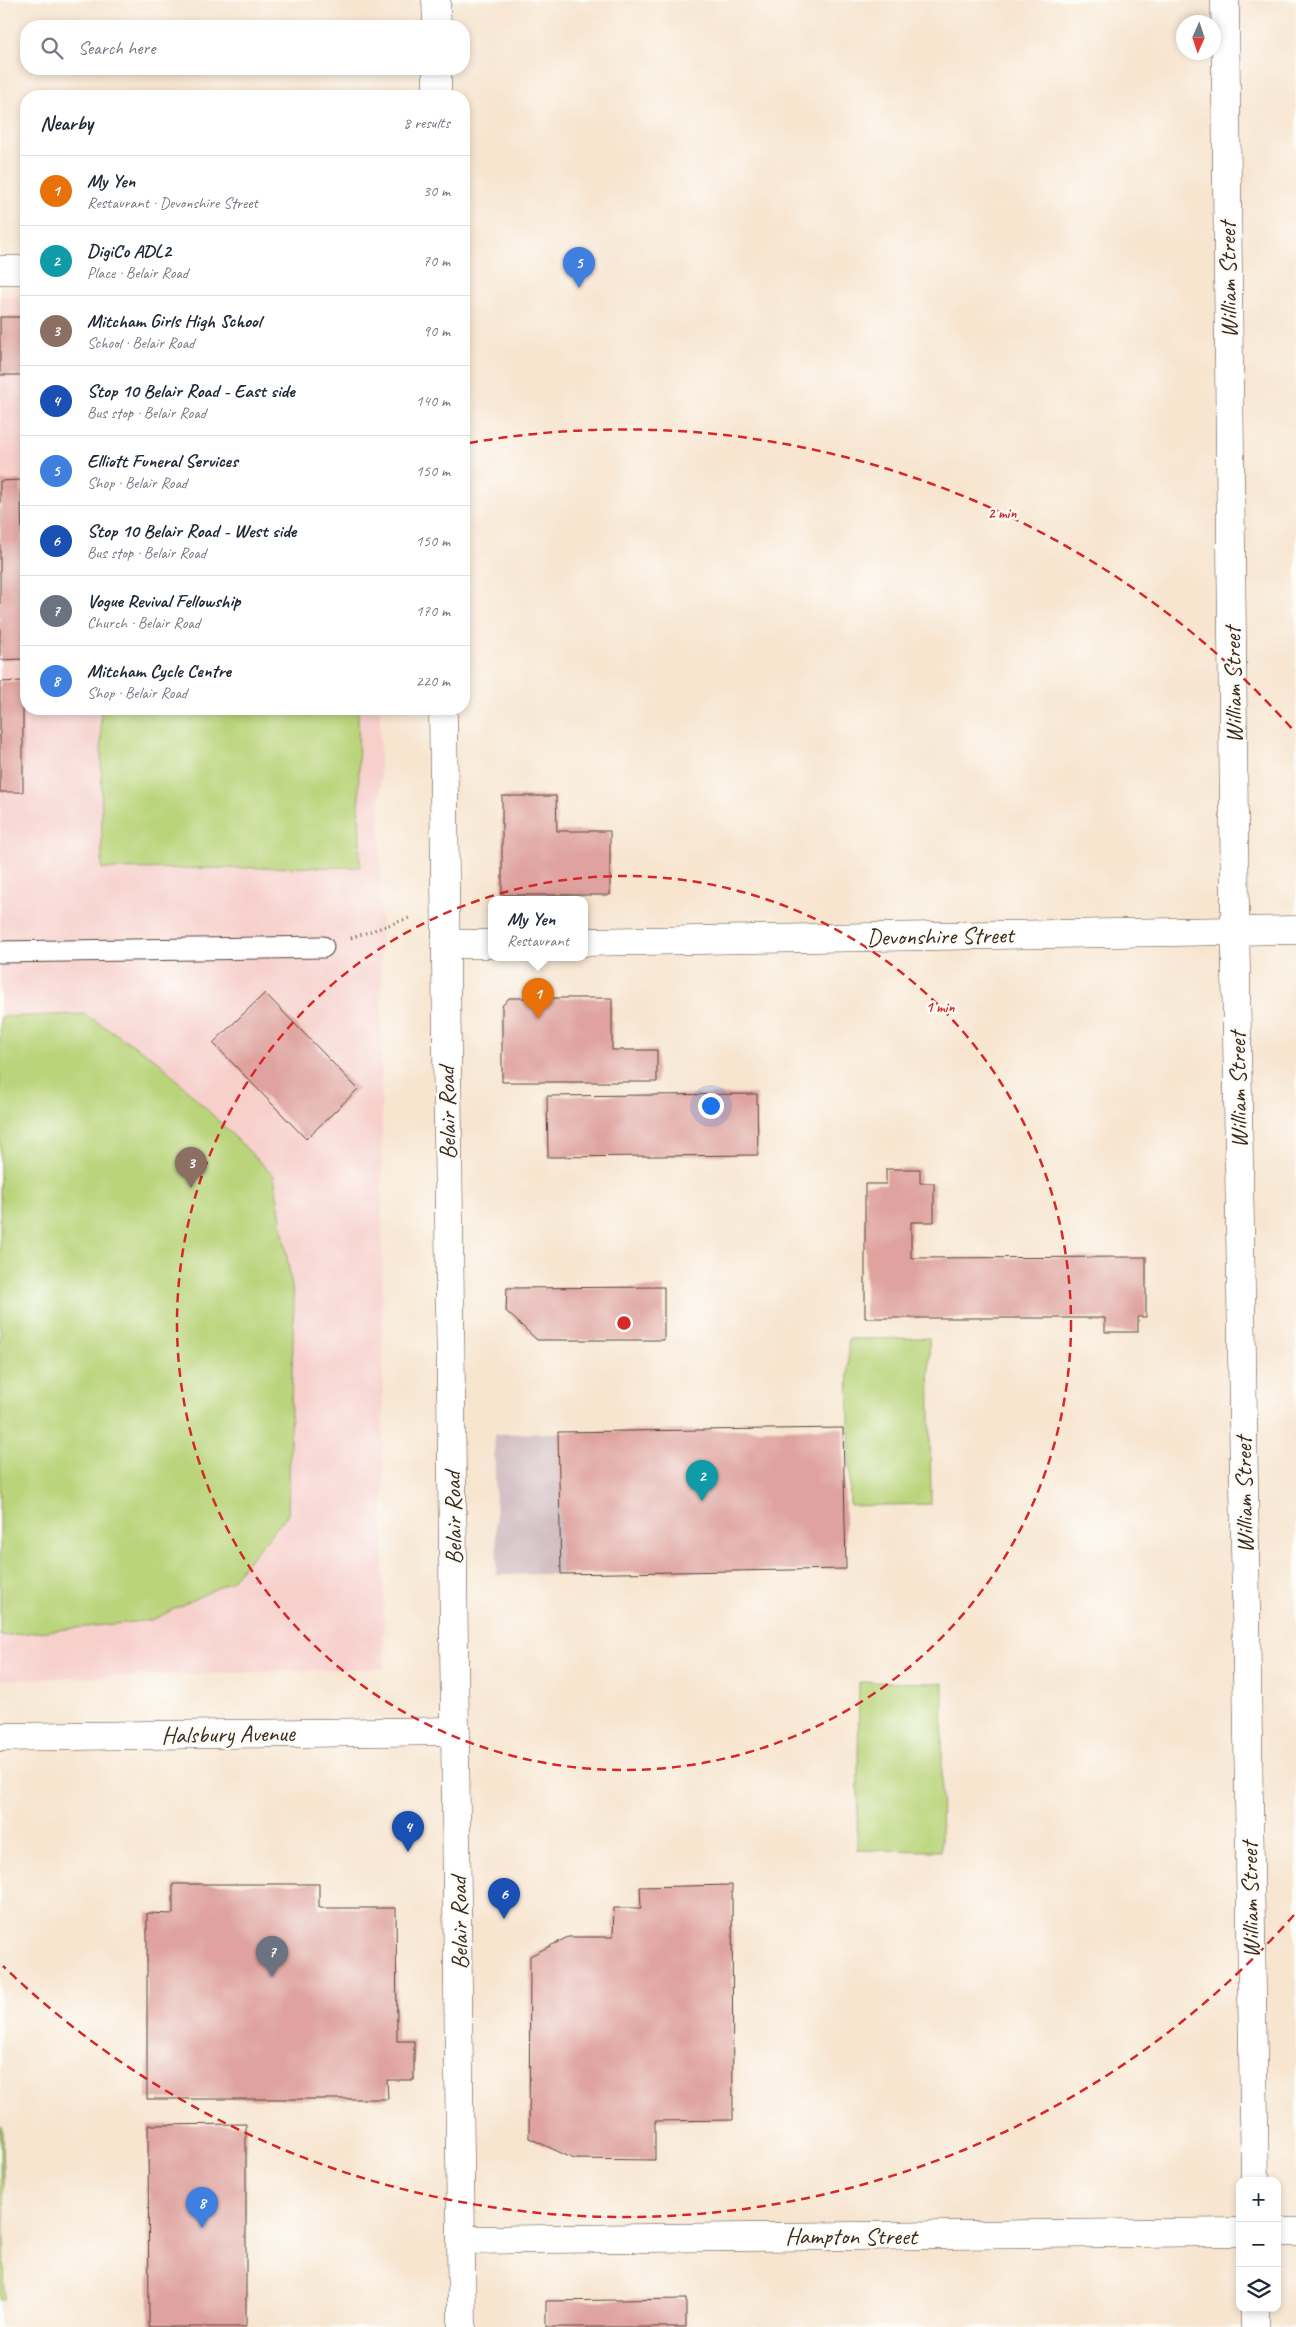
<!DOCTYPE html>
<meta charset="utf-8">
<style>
:root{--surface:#fff;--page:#f2f2f3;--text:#1f2937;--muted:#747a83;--line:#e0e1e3;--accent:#db2777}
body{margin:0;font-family:Caveat,sans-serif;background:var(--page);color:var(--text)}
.controls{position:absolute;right:15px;bottom:15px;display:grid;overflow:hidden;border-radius:10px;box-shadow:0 2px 8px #0003}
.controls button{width:45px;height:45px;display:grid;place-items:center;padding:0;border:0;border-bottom:1px solid var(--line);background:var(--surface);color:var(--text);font:25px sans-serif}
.compass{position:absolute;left:1176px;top:15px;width:45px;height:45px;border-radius:50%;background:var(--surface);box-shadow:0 2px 8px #0003;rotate:183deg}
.you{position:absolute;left:710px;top:1105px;width:18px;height:18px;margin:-12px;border:4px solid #fff;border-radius:50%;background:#1a73e8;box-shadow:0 0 0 8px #1a73e833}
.badge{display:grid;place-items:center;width:32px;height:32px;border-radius:50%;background:var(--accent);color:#fff;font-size:16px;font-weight:700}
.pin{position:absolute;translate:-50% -41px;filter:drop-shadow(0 1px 2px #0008)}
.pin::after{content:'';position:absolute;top:26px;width:18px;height:15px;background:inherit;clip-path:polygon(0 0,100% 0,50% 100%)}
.popup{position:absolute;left:488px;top:896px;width:100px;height:65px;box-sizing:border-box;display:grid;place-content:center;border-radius:10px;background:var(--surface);filter:drop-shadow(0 1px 4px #0005);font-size:16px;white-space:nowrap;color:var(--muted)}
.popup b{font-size:19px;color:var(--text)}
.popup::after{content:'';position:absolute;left:50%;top:100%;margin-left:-10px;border:10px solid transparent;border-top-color:var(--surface)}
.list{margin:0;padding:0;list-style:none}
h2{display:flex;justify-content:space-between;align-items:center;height:65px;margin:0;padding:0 20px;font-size:21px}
h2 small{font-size:16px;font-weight:400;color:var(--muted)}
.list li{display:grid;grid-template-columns:32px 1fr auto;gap:15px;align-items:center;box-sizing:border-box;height:70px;padding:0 20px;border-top:1px solid var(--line)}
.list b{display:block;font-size:19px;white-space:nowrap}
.list p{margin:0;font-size:16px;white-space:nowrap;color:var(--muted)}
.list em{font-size:16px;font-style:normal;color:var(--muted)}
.icon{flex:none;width:28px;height:28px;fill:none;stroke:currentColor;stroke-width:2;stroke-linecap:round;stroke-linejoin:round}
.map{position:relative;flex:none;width:1296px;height:2327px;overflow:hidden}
.search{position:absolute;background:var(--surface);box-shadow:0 2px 8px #0003;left:20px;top:20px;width:450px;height:55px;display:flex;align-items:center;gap:12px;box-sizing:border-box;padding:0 18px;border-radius:20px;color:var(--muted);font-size:19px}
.panel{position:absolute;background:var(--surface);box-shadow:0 2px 8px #0003;left:20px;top:90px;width:450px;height:625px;border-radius:20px}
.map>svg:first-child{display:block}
</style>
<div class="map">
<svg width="1296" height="2327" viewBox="0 0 1296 2327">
<rect width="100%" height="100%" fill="#fdfcf7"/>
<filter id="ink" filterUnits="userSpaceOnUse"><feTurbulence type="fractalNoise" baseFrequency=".02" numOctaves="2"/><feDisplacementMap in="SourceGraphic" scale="10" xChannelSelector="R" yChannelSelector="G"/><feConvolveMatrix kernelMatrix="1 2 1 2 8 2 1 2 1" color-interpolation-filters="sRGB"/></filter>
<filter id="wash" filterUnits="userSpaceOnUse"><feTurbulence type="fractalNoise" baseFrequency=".0096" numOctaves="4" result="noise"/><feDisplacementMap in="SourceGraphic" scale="20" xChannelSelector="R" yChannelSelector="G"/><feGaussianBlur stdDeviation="1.12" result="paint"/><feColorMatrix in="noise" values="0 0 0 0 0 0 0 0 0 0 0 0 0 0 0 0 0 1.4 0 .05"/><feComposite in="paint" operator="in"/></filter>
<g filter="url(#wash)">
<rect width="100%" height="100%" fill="#f7e5d0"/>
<!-- built -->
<path fill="#f7d0cc" d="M0,296H26V709H380L384,1668L0,1680Z"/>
<!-- industrial -->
<path fill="#d2bec3" d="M843,1428L846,1569L497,1575L494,1434Z"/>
<!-- green -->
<path fill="#b9d47a" stroke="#7a7f4c" d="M101,709H358L360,867L102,869Z
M85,1014L158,1061L274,1176L294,1300L288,1514L231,1581L152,1620L0,1636V1017Z
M929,1338L931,1504L850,1506L848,1339Z
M859,1682L943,1683L941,1851L857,1850Z
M2,2127L5,2300H0V2128Z"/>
<g id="blocks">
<!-- building -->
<path fill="#dfa29e" d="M0,317H26V375H0Z
M21,480L23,659L0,660V481Z
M23,681V792H0V682Z
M502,796H556L557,831H610V895H502Z
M265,993L358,1089L306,1139L213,1043Z
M509,998H612V1050H657V1082H502V1006Z
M757,1094L758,1155L548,1157L547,1096Z
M886,1169H920V1183H934V1222H911V1258L1146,1257V1317H1138V1332H1105V1318H865V1184H886Z
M664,1287V1340H537L506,1311L507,1288Z
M843,1428L846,1569L561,1574L558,1432Z
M173,1884H319V1908H396L397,2041H414V2080H387L388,2099H147V1913L173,1914Z
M732,1885L733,2120L655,2121V2160L574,2159L529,2138L530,1956L568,1937H613L614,1908H641L640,1887Z
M246,2124V2327H149L148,2125Z
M686,2299V2327H546V2301Z"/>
</g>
</g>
<g filter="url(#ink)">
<use href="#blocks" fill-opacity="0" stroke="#574639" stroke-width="1"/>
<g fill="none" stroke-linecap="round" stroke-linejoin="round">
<!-- service casing -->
<g stroke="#574639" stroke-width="23">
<path id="service" d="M0,952L323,947"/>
</g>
<!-- minor casing -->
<g stroke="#574639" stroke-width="29">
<path id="minor" d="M1225,0L1235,909L1255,2181
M0,270H26
M584,942L1296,930
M445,944H492
M0,1737L456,1731
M1277,2232H1296
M463,2240L1240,2232
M1255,2308V2327"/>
</g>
<!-- secondary casing -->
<g stroke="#574639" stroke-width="29">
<path id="secondary" d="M436,0L437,26
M437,69V96
M443,709L462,2327"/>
</g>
<!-- path -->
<path stroke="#574639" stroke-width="3" stroke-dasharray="1 4" stroke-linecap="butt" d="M351,938L412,917"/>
<!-- service -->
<use href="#service" stroke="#fff" stroke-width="21"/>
<!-- minor -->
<use href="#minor" stroke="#fff" stroke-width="28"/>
<!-- secondary -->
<use href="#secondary" stroke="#fff" stroke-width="28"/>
</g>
</g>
<!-- distance rings -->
<g fill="none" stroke="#d62828" stroke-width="2.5" stroke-dasharray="9 6">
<circle cx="624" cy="1323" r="447"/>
<path d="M1294 1915A894 894 0 0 1 3 1966M469 443A894 894 0 0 1 1294 731"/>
</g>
<g text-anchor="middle" stroke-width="5" stroke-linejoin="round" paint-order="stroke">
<!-- street labels -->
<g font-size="24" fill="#3b2a1e" stroke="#fdfcf7">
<text transform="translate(1228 280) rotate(-91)" y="8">William Street</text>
<text transform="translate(1233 685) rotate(-91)" y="8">William Street</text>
<text transform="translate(940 936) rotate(-1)" y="8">Devonshire Street</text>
<text transform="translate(1238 1090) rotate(-91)" y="8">William Street</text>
<text transform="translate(447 1113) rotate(-91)" y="8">Belair Road</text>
<text transform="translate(1244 1495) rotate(-91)" y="8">William Street</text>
<text transform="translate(453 1518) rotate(-91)" y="8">Belair Road</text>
<text transform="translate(228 1734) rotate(-1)" y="8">Halsbury Avenue</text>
<text transform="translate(1250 1900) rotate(-91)" y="8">William Street</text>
<text transform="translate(459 1923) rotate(-91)" y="8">Belair Road</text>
<text x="851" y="2244">Hampton Street</text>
</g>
</g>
<circle cx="624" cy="1323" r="8" fill="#d62828" stroke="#fdfcf7" stroke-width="2.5"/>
<g font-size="15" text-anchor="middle" font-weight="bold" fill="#d62828" stroke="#fdfcf7" stroke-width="5" stroke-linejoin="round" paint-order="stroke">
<text x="1002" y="518">2 min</text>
<text x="940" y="1012">1 min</text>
</g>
</svg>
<div class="controls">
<button>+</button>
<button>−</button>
<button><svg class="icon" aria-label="layers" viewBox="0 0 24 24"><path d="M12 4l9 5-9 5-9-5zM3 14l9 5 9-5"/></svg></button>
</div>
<svg class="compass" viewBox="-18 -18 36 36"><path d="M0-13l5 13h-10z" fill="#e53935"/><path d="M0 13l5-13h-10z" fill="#747a83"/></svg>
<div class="you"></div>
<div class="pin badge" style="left:538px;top:1019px;background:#e8710a">1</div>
<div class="popup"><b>My Yen</b>Restaurant</div>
<div class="pin badge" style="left:702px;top:1501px;background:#0f9aa8">2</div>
<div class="pin badge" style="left:191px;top:1188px;background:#8d6e63">3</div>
<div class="pin badge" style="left:408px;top:1852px;background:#1a4fb4">4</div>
<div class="pin badge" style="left:579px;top:288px;background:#3f7fe0">5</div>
<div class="pin badge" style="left:504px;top:1919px;background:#1a4fb4">6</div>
<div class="pin badge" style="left:272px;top:1977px;background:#6b7280">7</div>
<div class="pin badge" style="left:202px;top:2228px;background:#3f7fe0">8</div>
<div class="search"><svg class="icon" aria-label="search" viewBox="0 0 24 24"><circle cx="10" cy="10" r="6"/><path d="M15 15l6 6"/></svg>Search here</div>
<section class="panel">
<h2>Nearby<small>8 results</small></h2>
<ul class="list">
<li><span class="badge" style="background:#e8710a">1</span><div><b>My Yen</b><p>Restaurant · Devonshire Street</p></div><em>30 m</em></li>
<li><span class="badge" style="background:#0f9aa8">2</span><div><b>DigiCo ADL2</b><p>Place · Belair Road</p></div><em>70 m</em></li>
<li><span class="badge" style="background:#8d6e63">3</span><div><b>Mitcham Girls High School</b><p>School · Belair Road</p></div><em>90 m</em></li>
<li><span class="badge" style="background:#1a4fb4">4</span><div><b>Stop 10 Belair Road - East side</b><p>Bus stop · Belair Road</p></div><em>140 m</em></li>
<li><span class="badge" style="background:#3f7fe0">5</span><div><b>Elliott Funeral Services</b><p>Shop · Belair Road</p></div><em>150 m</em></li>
<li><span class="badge" style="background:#1a4fb4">6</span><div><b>Stop 10 Belair Road - West side</b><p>Bus stop · Belair Road</p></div><em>150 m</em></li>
<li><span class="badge" style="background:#6b7280">7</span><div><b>Vogue Revival Fellowship</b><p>Church · Belair Road</p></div><em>170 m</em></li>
<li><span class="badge" style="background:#3f7fe0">8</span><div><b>Mitcham Cycle Centre</b><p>Shop · Belair Road</p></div><em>220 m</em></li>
</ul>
</section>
</div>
